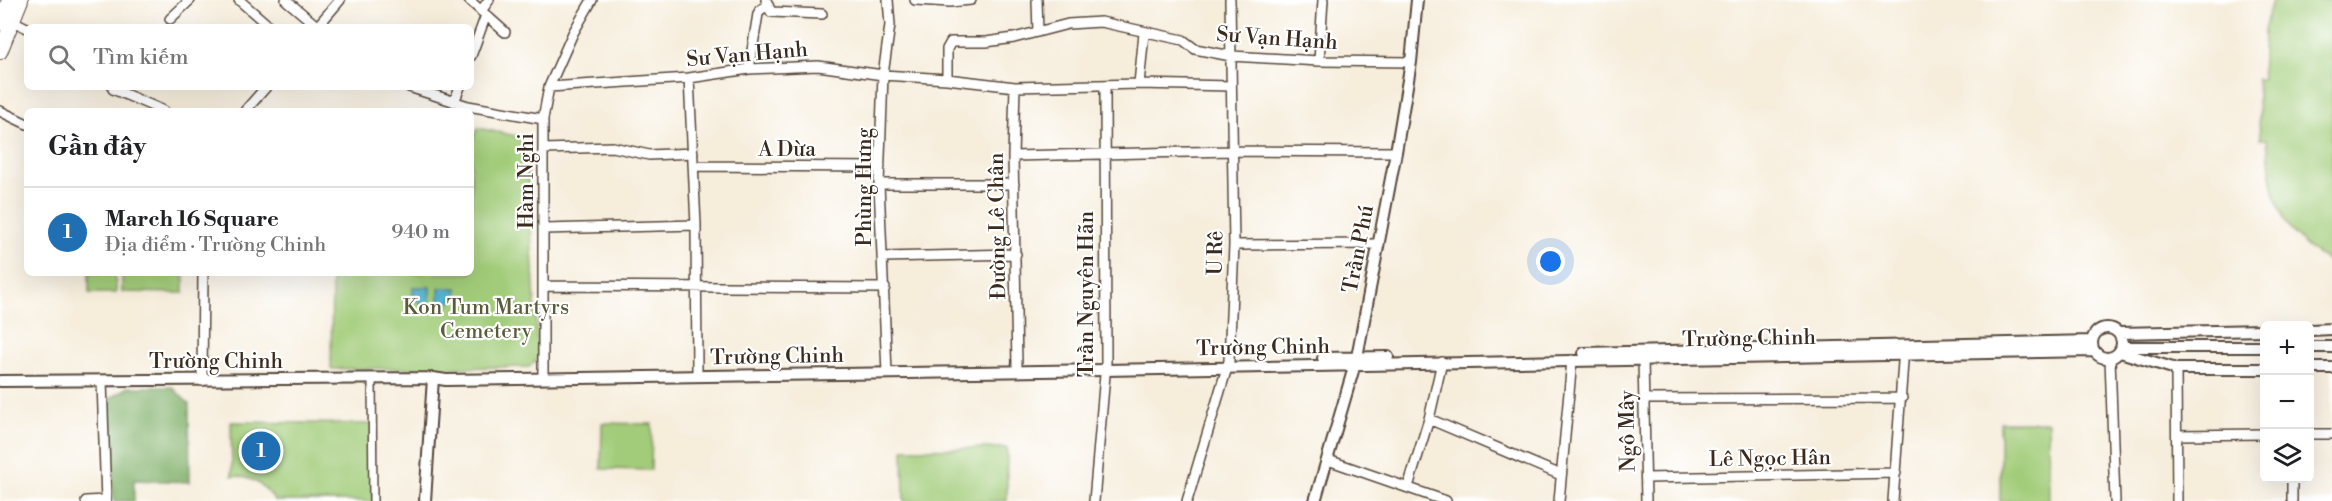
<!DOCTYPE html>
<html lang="vi">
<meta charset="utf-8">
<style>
:root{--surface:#fff;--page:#f2f2f2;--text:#202124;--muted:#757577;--line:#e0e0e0;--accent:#1f6fb2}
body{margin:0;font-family:"Libre Bodoni",serif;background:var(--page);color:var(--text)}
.controls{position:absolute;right:18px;bottom:18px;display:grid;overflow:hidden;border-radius:9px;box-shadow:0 6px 24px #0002}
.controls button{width:54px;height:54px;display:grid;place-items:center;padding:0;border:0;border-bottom:2px solid var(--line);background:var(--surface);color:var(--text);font:30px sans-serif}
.you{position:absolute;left:1551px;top:262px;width:21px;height:21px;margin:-15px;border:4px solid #fff;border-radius:50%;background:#1a73e8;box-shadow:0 0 0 9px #1a73e833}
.badge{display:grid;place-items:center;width:39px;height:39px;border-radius:50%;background:var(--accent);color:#fff;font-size:20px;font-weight:700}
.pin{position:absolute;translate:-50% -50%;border:3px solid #fff;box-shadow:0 2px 6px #0006}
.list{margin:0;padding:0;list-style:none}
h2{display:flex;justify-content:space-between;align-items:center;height:78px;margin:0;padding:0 24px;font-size:26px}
h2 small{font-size:20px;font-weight:400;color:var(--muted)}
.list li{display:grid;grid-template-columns:39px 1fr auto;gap:18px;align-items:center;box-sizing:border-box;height:90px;padding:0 24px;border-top:2px solid var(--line)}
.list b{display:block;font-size:22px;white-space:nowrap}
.list p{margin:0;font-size:20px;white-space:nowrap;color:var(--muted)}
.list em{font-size:20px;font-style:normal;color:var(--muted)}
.icon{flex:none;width:33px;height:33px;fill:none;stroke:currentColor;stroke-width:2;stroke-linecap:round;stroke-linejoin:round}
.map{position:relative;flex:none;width:2332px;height:501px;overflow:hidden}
.search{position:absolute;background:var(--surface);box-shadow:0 6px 24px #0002;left:24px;top:24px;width:450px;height:66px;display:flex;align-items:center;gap:15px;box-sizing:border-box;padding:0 21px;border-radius:9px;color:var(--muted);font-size:22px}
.panel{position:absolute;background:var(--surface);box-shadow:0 6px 24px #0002;left:24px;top:108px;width:450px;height:168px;border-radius:9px}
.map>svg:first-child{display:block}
</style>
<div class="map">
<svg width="2332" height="501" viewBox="0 0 2332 501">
<rect width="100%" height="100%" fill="#fff"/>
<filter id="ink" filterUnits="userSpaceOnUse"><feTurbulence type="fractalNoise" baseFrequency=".0167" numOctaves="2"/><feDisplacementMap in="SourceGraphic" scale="12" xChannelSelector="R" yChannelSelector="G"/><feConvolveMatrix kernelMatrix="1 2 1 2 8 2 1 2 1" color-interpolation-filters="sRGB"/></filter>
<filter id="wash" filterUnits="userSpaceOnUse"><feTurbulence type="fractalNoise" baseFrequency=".008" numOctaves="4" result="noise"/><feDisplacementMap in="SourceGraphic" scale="24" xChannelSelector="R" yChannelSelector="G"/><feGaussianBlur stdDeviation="1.35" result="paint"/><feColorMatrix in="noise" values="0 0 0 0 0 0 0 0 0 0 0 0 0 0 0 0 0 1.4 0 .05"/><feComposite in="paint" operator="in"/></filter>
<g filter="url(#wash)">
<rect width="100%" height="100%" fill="#f6eddb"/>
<!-- green -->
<path fill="#a2cc79" stroke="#6e7b4c" stroke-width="1.5" d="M2272,0H2332V263C2277,235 2272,195 2267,139H2260L2257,79H2262L2264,30Z
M478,128L526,138L538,359L529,367L331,369L332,273H471V143Z
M89,273H115L116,293H89Z
M122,273H184V293L122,292Z
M231,422L372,424L373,501H275C265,485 251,476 232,476Z
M2000,422H2048L2049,501H2000Z
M602,423L652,424L651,470L601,469Z
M1007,448V501H904L903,449Z"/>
<!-- forest -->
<path fill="#81b069" stroke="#5e6d44" stroke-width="1.5" d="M128,387H172L189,404L190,482L134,480V501H113L108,400Z"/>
<!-- water -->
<path fill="#52b3d1" stroke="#466e78" stroke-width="1.5" d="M413,287H430V306L422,305L413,295Z
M439,288H457V296L445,307L439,306Z"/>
</g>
<g filter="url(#ink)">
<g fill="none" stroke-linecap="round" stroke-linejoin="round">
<!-- pedestrian casing -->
<g stroke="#57473a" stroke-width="10">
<path id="pedestrian" d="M372,379L373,501"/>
</g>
<!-- minor casing -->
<g stroke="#57473a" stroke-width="12">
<path id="minor" d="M239,0L270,27
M286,0L318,27
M469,0L505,32
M766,0L771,12L822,14
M915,0L950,2L971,0
M1037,0L1038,32
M481,11L489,0
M170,19L190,0
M13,21L27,28
M317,27L340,0
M471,56L486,15
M1319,61L1323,0
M749,69L758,14L760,10L767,6
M689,78L696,225L697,370
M947,79V49L951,42H986L1014,38L1068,24L1101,22L1183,40L1195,49L1231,56L1319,61L1411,62
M1139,84L1231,86
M409,87L468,106L543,119
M549,87L689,78L749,69L818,66L883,75L947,79L1015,87L1139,84L1144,33
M1015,87L1013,156L1017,365
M113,89L164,111
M454,102L460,87
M0,111L27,124
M245,111L266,87
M543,149L613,147L649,155L693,153
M1013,156L1232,151L1396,152
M694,166L880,167
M879,184H1014
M544,229L696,225
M1234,245L1379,244
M883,257L1016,254
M543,286L885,288
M2110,358L2115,501
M1643,359L1646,501
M2176,369L2177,501
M543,373V119L549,87L573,33L592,0
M887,373L879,184L883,75L890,25L888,0
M102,381L106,501
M202,381L203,273
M1645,399L1902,398
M1429,419L1561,475
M2310,434H2332
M2178,435L2264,434
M1328,460L1446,501
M1646,478L1896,473
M1408,487L1429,419L1442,362
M86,501L106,500
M1094,501L1106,363L1105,86
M1187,501L1229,361L1234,245L1230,0
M1559,501L1572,360
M1893,501L1904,348
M2292,501V478"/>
</g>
<!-- tertiary casing -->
<g stroke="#57473a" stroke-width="14">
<path id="tertiary" d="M2092 343a15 15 0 1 1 30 0a15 15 0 1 1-30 0Z
M2310,330L2332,329
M2119,333L2264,330
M2122,347H2264
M2310,347H2332
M2120,352L2176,369H2264
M1584,353L2092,341
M1323,358L1388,357
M2310,368H2332
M0,381L433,378L446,380L1105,370L2094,351
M425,501L433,378
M1315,501L1357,357L1396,152L1411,62L1417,0"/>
</g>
<!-- primary casing -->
<g stroke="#57473a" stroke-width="16">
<path id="primary" d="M0,23L9,0
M0,52L21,0"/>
</g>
<!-- pedestrian -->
<use href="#pedestrian" stroke="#fff" stroke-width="7"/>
<!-- minor -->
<use href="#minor" stroke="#fff" stroke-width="9"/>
<!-- tertiary -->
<use href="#tertiary" stroke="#fff" stroke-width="10"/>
<!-- primary -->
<use href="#primary" stroke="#fff" stroke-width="14"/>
</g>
</g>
<g text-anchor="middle" stroke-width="4.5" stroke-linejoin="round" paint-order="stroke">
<!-- street labels -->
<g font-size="21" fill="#3b2a1e" stroke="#fff">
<text transform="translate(1277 38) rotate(4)" y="7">Sư Vạn Hạnh</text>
<text transform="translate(747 54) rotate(-5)" y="7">Sư Vạn Hạnh</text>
<text x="787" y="156">A Dừa</text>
<text transform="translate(526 181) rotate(-90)" y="7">Hàm Nghi</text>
<text transform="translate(864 187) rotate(-90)" y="7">Phùng Hưng</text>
<text transform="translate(997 226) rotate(-91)" y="7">Đường Lê Chân</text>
<text transform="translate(1358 249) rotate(-79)" y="7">Trần Phú</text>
<text transform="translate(1215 253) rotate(-89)" y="7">U Rê</text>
<text transform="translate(1086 294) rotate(-90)" y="7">Trần Nguyên Hãn</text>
<text transform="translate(1749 338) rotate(-1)" y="7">Trường Chinh</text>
<text transform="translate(1263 347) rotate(-1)" y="7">Trường Chinh</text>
<text transform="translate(777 356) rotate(-1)" y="7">Trường Chinh</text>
<text x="216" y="368">Trường Chinh</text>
<text transform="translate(1627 431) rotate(-91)" y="7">Ngô Mây</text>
<text transform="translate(1770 458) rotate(-1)" y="7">Lê Ngọc Hân</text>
</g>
<!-- park labels -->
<g font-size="21" fill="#5a5b39" stroke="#fff">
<text x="486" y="314">Kon Tum Martyrs<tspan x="486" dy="24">Cemetery</tspan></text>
</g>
</g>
</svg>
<div class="controls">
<button>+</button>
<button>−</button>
<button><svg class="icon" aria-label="layers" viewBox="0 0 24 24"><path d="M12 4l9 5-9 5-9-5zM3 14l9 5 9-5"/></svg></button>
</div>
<div class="you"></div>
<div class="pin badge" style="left:261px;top:451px">1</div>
<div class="search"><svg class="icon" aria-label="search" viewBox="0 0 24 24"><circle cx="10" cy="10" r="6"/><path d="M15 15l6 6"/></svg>Tìm kiếm</div>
<section class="panel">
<h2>Gần đây<small></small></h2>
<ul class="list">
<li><span class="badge">1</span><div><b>March 16 Square</b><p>Địa điểm · Trường Chinh</p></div><em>940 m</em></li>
</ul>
</section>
</div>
